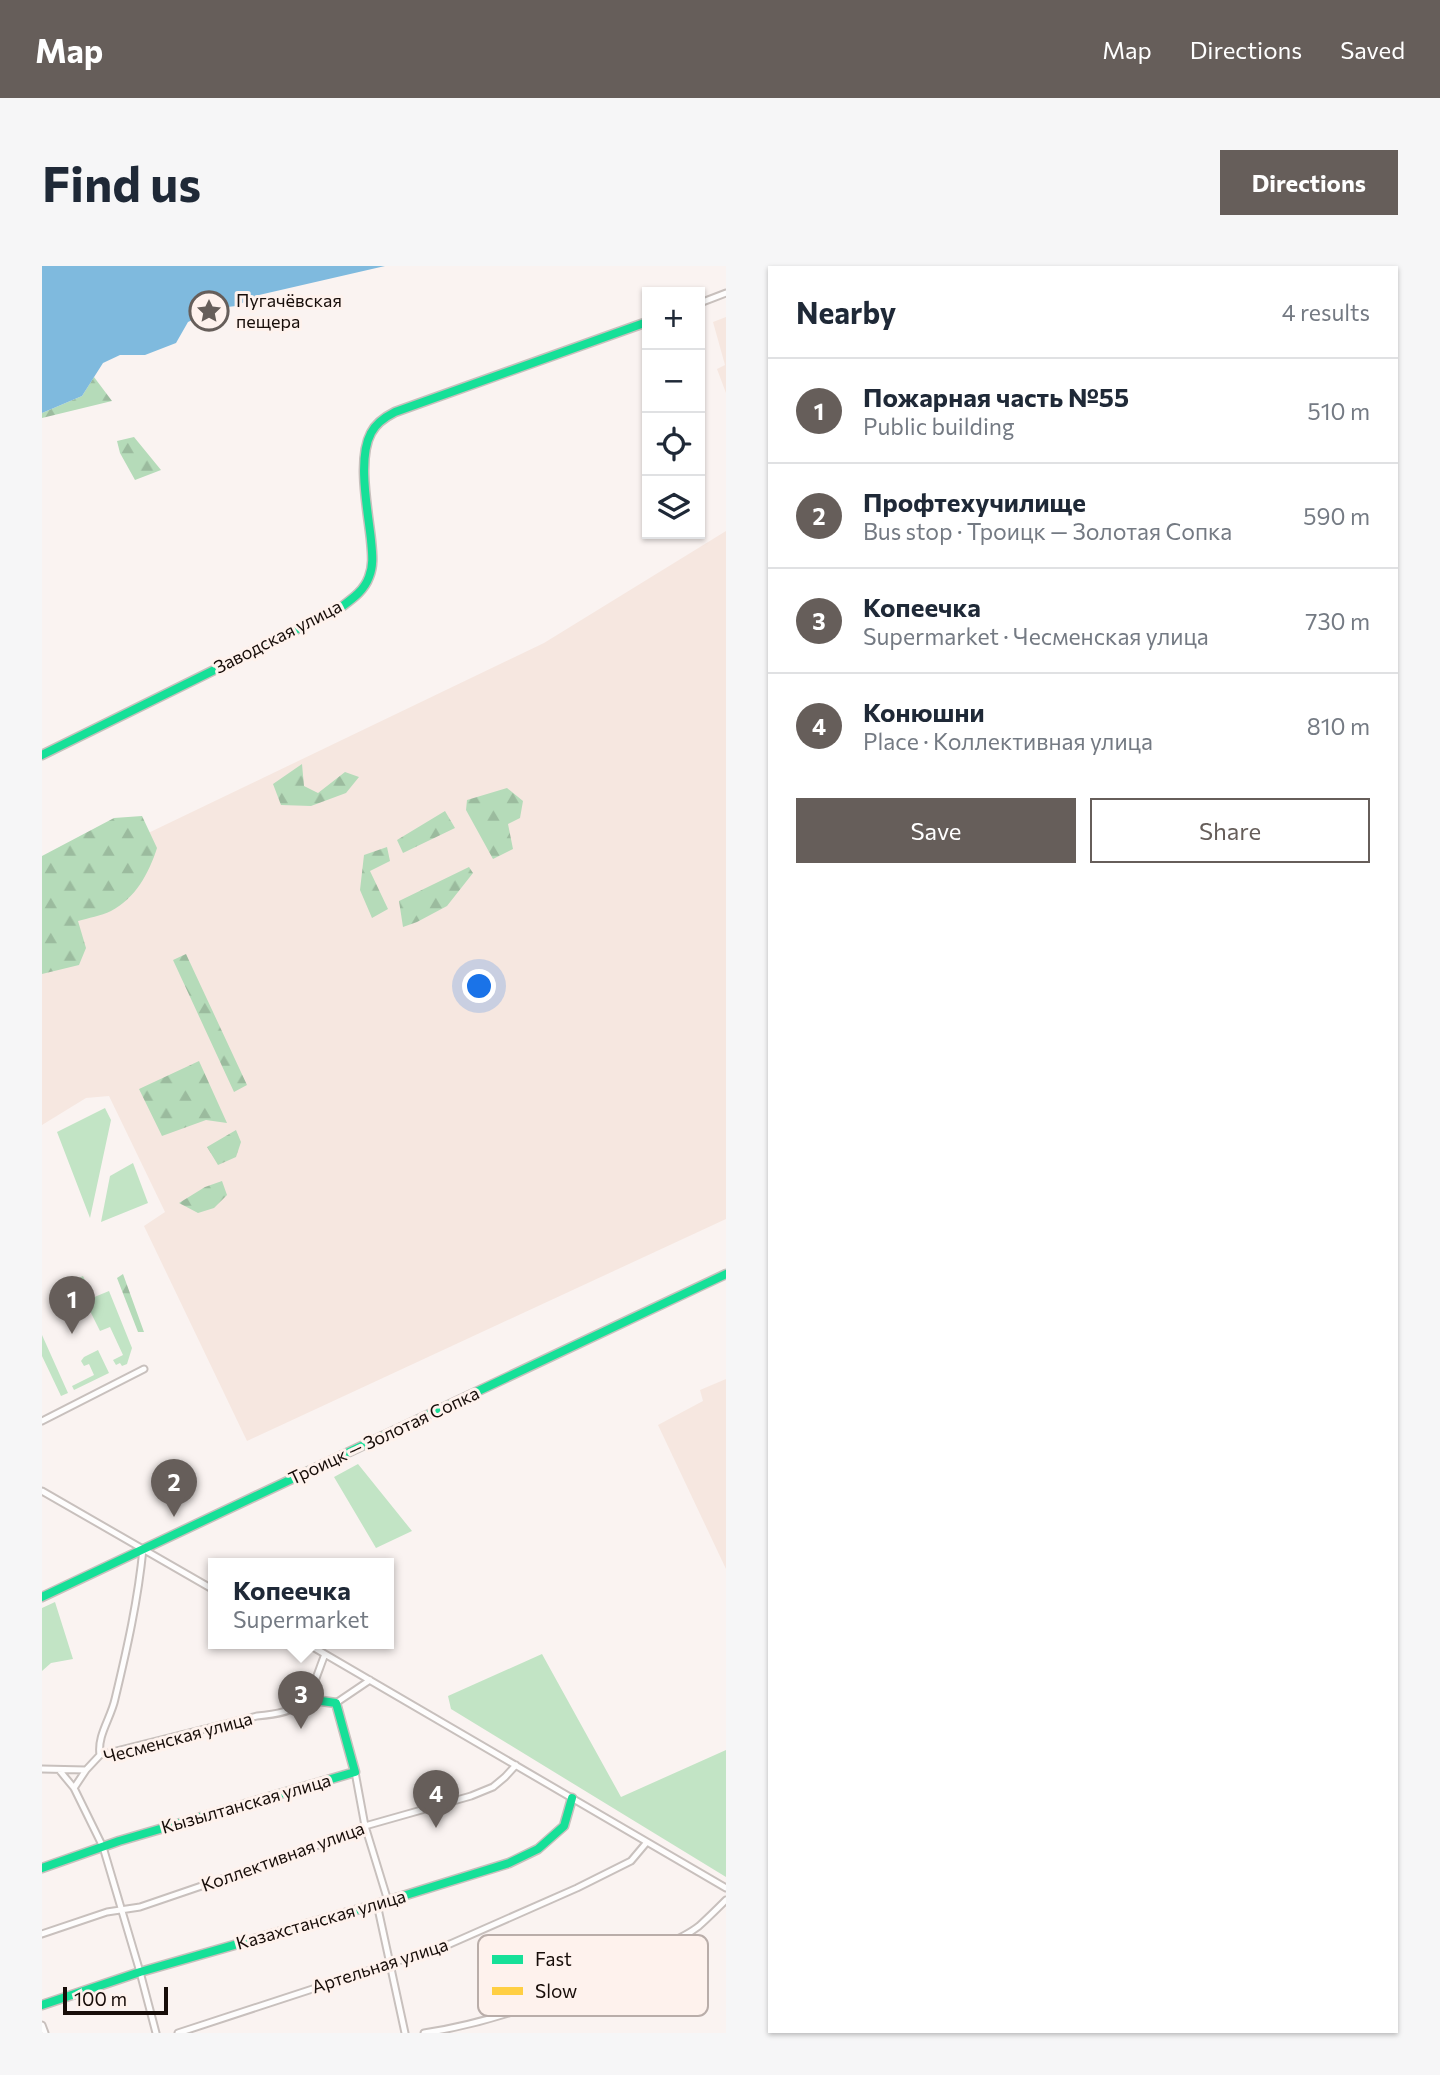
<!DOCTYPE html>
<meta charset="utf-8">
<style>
:root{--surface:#fff;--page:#f6f6f7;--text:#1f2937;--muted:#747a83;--line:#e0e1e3;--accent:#665e5a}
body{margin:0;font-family:Commissioner,sans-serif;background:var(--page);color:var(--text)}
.controls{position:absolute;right:21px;top:21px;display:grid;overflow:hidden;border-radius:0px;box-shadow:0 2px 5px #0004}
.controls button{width:63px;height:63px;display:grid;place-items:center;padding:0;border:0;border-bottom:2px solid var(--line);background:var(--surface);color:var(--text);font:35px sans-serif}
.scale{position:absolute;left:21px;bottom:18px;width:105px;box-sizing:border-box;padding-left:7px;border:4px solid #170d09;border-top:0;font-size:19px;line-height:24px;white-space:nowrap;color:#170d09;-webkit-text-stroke:5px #fef2ed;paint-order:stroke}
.you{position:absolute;left:438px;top:721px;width:24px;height:24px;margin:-18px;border:5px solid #fff;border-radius:50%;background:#1a73e8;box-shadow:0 0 0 10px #1a73e833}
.badge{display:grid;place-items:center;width:46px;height:46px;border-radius:50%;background:var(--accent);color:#fff;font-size:23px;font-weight:700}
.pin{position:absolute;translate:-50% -58px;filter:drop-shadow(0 2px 4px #0008)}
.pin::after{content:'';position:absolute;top:37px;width:24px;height:21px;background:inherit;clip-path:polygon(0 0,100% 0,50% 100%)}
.popup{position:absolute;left:166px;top:1292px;width:186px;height:91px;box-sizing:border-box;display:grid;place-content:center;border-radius:0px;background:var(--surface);filter:drop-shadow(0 2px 5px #0005);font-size:23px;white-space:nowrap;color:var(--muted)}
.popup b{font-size:26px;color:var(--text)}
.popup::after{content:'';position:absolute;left:50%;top:100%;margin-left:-14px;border:14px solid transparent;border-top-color:var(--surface)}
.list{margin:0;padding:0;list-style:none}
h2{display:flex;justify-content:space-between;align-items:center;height:91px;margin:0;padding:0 28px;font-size:30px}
h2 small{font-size:23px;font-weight:400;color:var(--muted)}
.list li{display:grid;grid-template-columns:46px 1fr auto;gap:21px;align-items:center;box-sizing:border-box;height:105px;padding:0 28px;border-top:2px solid var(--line)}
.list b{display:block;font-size:26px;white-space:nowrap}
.list p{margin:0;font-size:23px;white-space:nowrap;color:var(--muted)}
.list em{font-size:23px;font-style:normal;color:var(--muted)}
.actions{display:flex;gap:14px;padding:21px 28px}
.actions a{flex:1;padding:16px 0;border:2px solid var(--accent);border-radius:0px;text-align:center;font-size:24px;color:var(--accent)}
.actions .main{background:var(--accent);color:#fff}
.icon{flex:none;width:38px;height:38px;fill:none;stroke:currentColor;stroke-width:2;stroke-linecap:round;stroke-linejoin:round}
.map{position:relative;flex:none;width:684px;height:1767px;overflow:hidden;border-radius:0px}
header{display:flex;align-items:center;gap:42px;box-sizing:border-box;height:98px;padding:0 35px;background:var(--accent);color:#fff}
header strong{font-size:33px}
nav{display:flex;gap:38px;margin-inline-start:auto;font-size:24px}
.intro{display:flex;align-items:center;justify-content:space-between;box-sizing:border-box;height:168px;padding:0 42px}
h1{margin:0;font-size:49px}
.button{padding:18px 32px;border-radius:0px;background:var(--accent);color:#fff;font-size:24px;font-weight:700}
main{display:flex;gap:42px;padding:0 42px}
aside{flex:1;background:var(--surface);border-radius:0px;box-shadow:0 2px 5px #0004}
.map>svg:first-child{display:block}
</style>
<header>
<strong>Map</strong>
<nav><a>Map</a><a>Directions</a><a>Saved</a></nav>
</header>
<div class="intro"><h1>Find us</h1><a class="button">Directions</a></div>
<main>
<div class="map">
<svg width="684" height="1767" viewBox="0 0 684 1767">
<defs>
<pattern id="forest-firs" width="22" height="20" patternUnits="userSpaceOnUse" patternTransform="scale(1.75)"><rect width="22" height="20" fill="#b5dbb9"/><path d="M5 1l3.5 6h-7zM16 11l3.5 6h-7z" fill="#9bbb9e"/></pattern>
</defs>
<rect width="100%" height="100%" fill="#faf3f1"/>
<!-- built -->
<path fill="#f6e7e0" d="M684,51V127L675,103L683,99L671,56Z
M684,265V953L205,1175L102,960L123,946L67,830L44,832L0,859V618L502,377Z
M684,1113V1303L616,1159L661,1135L658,1124Z"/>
<!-- grass -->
<path fill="#c2e4c5" d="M63,842L69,854L48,952L15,866Z
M91,897L106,937L59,956L68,910Z
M41,1010L45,1019L40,1021L39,1028L32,1032L25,1017Z
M67,1025L90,1082L85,1098L80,1100L78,1097L74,1099L71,1094L81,1089L68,1061L58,1065L46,1041L50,1032Z
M0,1069L26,1127L19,1130L0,1090Z
M56,1084L67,1107L32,1124L30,1120L52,1109L47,1098L42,1100L39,1095L42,1091Z
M316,1198L370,1265L334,1282L292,1211Z
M13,1336L31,1393L9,1397L0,1405V1342Z
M500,1388L579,1531L684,1484V1611L409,1443L406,1430Z"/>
<!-- forest -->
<path fill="url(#forest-firs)" d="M52,111L70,135L0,152V147L40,130Z
M92,171L119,204L93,214L78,187L75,175Z
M260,498L262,520L276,527L303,506L317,511L304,527L269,540L239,539L231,518Z
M465,522L481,535L478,552L466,558L471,583L451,593L424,544L425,534Z
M403,545L413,562L361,587L355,574Z
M100,550L115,582C107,607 93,633 69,645C59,650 46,652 36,655L44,682L37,699L0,708V590L72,552Z
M345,581L348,595L328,605L346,643L330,652L318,624L322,589Z
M427,601L431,607L405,640L375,656L361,661L357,635Z
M144,688L205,819L192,826L131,694Z
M157,795L185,857L164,854L120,870L97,823Z
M194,864L199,876L194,891L176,899L165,881Z
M180,915L185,929L172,942L156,947L137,937L163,921Z
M81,1008L102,1066H96L75,1012Z"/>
<!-- water -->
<path fill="#7fbade" d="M0,0H343L217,29L194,40L177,42L169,37L165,39L161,49L146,56L134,77L103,89H78L61,97L40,130L0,147Z"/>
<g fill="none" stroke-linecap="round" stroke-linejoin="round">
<!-- street casing -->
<g stroke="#c8c0bd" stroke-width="9">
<path id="street" d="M658,37L684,27
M0,1155L102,1103
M0,1225L172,1324
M264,1377L684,1622
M294,1437L328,1414
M58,1489C55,1469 69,1452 73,1433C85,1383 96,1334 101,1283
M0,1503L44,1504L58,1489L215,1450C268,1446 266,1432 283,1388
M18,1505L32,1522L61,1581L98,1706L114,1767
M313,1506L323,1560L346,1635
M32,1522L44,1504
M335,1638L363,1767
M0,1668L65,1646L98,1641L259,1586L323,1560L429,1530L451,1521L463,1511L474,1499
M0,1759L3,1767
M136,1767L408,1678L535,1622L589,1595L605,1576
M382,1767C459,1755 526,1728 594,1692C615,1681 638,1675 657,1660C666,1652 675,1643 684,1634"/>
</g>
<!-- fast casing -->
<g stroke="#c8c0bd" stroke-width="11">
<path id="fast" d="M0,489L298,342C310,333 322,325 327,311C332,299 330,286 329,274C326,245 315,193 329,167C334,157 343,151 353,146L605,56
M0,1331L684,1008
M0,1602L77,1575L313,1506L294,1437L265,1433
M0,1739L98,1706L335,1638L467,1597L496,1583L522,1560L530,1532"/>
</g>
<!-- street -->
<use href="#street" stroke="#fefdfd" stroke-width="5"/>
<!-- fast -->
<use href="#fast" stroke="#16e098" stroke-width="8"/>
</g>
<!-- icons -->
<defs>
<g id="sight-ring" transform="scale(2.0125)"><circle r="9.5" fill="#fef2ed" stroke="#665e5a" stroke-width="1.5"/><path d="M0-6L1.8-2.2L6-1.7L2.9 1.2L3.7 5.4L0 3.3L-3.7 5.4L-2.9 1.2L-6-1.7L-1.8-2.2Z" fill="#665e5a"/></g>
</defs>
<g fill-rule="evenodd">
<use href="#sight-ring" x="167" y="45"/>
</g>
<g text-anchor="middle" stroke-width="6" stroke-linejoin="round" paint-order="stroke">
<!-- poi labels -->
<g font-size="18" fill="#170d09" stroke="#fef2ed" text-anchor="start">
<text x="194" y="41">Пугачёвская<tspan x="194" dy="21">пещера</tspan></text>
</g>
<!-- street labels -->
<g font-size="18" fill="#170d09" stroke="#fef2ed">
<text transform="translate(236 371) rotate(-27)" y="6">Заводская улица</text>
<text transform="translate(342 1170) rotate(-25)" y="6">Троицк — Золотая Сопка</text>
<text transform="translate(136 1472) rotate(-15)" y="6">Чесменская улица</text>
<text transform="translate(204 1538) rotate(-16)" y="6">Кызылтанская улица</text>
<text transform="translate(241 1591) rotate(-20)" y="6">Коллективная улица</text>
<text transform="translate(279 1654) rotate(-16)" y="6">Казахстанская улица</text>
<text transform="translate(338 1700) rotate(-18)" y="6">Артельная улица</text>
</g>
</g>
<!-- legend -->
<rect x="436" y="1669" width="230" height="81" rx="10" fill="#fef2ed" stroke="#b9ada9" stroke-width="2"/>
<rect x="450" y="1689" width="31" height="9" fill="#16e098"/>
<rect x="450" y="1721" width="31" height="8" fill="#ffcf43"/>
<g font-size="19" fill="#170d09">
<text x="493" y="1700">Fast</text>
<text x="493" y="1732">Slow</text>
</g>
</svg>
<div class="controls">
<button>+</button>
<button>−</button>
<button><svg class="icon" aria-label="locate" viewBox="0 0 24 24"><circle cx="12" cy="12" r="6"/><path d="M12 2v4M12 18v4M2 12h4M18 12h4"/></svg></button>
<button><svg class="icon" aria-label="layers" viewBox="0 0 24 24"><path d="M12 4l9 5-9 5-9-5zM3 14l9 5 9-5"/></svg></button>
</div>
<div class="scale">100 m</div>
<div class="you"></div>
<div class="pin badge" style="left:30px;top:1068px">1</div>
<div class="pin badge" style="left:132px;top:1251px">2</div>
<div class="pin badge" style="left:259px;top:1463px">3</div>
<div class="popup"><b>Копеечка</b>Supermarket</div>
<div class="pin badge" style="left:394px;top:1562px">4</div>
</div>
<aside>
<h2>Nearby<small>4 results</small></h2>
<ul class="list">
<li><span class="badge">1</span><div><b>Пожарная часть №55</b><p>Public building</p></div><em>510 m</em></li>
<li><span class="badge">2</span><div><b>Профтехучилище</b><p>Bus stop · Троицк — Золотая Сопка</p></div><em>590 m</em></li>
<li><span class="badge">3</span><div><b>Копеечка</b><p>Supermarket · Чесменская улица</p></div><em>730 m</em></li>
<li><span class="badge">4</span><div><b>Конюшни</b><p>Place · Коллективная улица</p></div><em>810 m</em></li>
</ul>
<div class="actions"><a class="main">Save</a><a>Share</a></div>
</aside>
</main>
